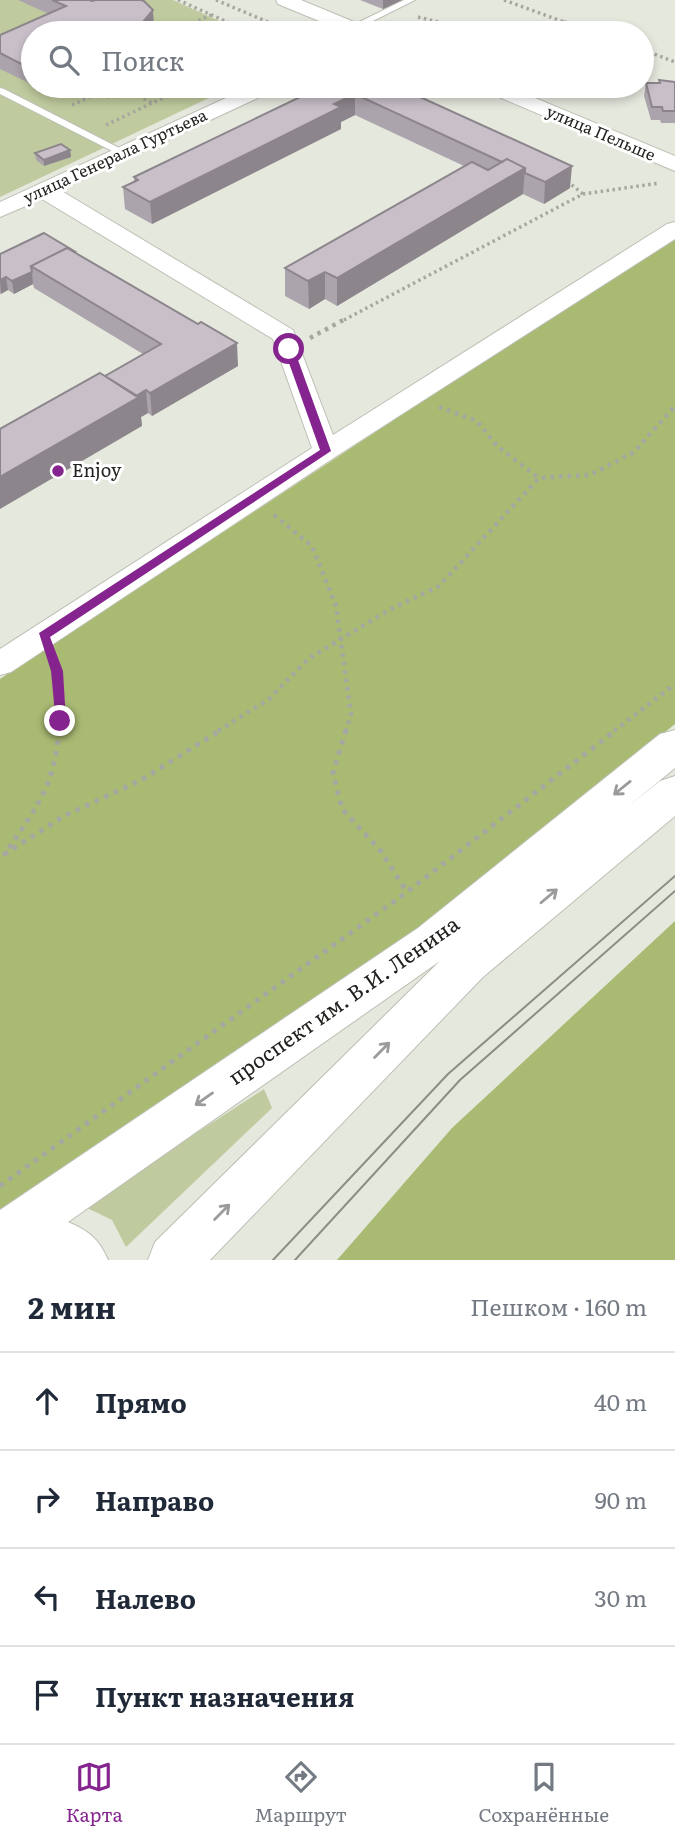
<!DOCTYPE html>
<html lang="ru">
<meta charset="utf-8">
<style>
:root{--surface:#fff;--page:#f2f2f3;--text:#1f2937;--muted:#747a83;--line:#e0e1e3;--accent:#85248e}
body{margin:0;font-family:Literata,serif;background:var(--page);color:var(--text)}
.stop{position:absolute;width:21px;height:21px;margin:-16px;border:5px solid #85248e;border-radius:50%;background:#fff}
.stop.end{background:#85248e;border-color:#fff;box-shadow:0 2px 7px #0008}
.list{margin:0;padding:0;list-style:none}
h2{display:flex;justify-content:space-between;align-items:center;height:91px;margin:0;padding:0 28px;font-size:30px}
h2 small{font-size:23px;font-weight:400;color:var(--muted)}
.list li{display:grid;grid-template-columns:46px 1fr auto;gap:21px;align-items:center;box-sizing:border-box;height:98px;padding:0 28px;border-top:2px solid var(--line)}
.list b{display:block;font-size:26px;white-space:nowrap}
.list em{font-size:23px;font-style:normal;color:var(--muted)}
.icon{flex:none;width:38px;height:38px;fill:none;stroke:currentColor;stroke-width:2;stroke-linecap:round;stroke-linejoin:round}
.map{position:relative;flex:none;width:675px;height:1260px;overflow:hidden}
.search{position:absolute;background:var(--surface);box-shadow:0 4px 10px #0003;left:21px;right:21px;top:21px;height:77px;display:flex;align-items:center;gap:18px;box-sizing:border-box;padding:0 24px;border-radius:38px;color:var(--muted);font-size:26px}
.sheet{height:483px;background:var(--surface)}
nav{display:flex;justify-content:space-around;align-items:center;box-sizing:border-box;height:98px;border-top:2px solid var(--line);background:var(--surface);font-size:19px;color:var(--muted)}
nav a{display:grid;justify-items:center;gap:4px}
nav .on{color:var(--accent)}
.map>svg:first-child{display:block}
</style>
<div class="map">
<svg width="675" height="1260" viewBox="0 0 675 1260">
<rect width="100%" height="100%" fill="#e5e8dd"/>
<!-- green -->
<path fill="#bfcb9e" d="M0,0H173L246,33H33V86H234L0,197Z
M264,1089L272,1108L126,1247L112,1220L83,1206Z"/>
<!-- forest -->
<path fill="#a9ba73" d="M675,235V724L413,937L0,1213V679Z
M675,921V1260H337L452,1128Z"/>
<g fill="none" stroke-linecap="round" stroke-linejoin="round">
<!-- lane casing -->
<g stroke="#bcbfb4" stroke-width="2">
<path id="lane" d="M404,0H415L355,30L347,28Z
M0,88L4,89L127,152L118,154L0,94Z"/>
</g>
<!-- street casing -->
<g stroke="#bcbfb4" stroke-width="2">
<path id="street" d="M276,0H301L371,29L374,33H348L278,4Z
M252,86H278L275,90L60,190L293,330L333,435L667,224L675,222V239L335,457L11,672L0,675V649L312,448L273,339L42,199L0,217V202Z
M479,86H506L675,156V171L482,90Z"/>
</g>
<!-- primary casing -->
<g stroke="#bcbfb4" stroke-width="2">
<path id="primary" d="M675,730V768L625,809L660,781L675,776V816L483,977L210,1260H148L155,1242L440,961L68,1222C89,1231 99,1239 108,1260H0V1210L418,928L660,734Z"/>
</g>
<!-- path-far2 -->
<path stroke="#a6a8a0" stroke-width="3.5" stroke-dasharray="2.5 3.5" stroke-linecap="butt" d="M178,0L252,33
M216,0L294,33
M504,0L564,22
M418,17L484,33
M564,22L581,24L592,31L573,29Z
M395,27L414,33
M171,33L211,15
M642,50L649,52L642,57
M649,52L675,62
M92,86L89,87L111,98L138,86
M128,90L152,103L190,86
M39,92L53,86
M291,93L306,86
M72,105L99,93
M106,125L152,103
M567,181L583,194
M344,320L583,194L660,183"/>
<!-- path-far1 -->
<path stroke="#a6a8a0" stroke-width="4.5" stroke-dasharray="3.5 5" stroke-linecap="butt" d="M310,338L347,318
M439,407L477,421L497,446L539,478
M274,515L312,546L336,606L351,715L346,731
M53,660L59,688V731
M218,731L269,699L308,659L389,610L439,586L539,478L590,475L634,452L675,406
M614,731L675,684"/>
<!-- path -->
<path stroke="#a6a8a0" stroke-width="5" stroke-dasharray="4.5 6" stroke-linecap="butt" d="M59,730C54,789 36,807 5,854L64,816L141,780L221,730
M346,730L333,773L342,809L380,850L407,892
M0,1186L407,892L616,730"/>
<!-- lane -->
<use href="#lane" fill="#fff" fill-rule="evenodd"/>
<!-- street -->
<use href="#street" fill="#fff" fill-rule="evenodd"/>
<!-- primary -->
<use href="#primary" fill="#fff" fill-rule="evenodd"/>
<!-- tram -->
<path stroke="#8c8e86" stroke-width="2" d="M273,1260L448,1074L675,876
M295,1260L460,1080L675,891"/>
</g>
<!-- wall -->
<path fill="#aca4ac" d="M18,0H89L154,27L148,33H33L29,83L0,69V35L49,14Z
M360,0H402L383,9Z
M659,80L675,82V123H661L660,120H651L644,96L646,83H659Z
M323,86H396L570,188L544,204L523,194L337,306L325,299L309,309L285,296V268L464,166L355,115L341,122V129L152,224L125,209L123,187L134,182V177Z
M70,150L71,157L44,166L36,160L35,153Z
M74,251V252L238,366L152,416L148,413L141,417L142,426L105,376L143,354L34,288L33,284L14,294L8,290L0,294V254Z"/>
<!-- shaded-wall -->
<path fill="#8c868c" d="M383,0H402L383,9Z
M153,10L154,27L148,33H126V29Z
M117,26L118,33H100Z
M33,64V82L29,83L27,67Z
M355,94V115L341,122V129L152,224L150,202Z
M70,150L71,157L44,166V160Z
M572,166L570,188L544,204L545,182Z
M525,168L523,194L337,306V278Z
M32,272L33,284L14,294L12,281Z
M325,272V299L309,309L308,281Z
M6,277L8,290L1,294L0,280Z
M237,343L238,366L152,416L150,393Z
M146,390L148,413L141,417L142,426L0,509V477Z"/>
<!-- building -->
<path fill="#c8bfc8" stroke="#8c868c" stroke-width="2" d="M52,0H89L92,1L96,0H141L144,1L153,10L143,22L126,29L117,26L100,33H33V64L27,67L0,53V35L66,6Z
M659,80L675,82V111H663L662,107H652L646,83H660Z
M323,86H396L572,166L545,182L525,173V168L507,159L502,162L355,94L334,104L341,107L150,202L123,187L138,180L134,177Z
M61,144L70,150L44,160L35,153Z
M507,159L525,168L337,278L325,272L308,281L285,268L472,162L488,170Z
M44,233L74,251H73L67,248L31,266L32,272L12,281L6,277L0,280V254Z
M67,248L198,324L201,322L237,343L150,393L146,390L136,396L105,376L161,344L31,266Z
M100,373L139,397L0,477V429Z"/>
<!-- one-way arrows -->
<defs><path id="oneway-shaft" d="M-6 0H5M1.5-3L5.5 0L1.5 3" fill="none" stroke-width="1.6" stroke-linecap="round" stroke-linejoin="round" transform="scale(1.75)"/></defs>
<g stroke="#9b9c9a">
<use href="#oneway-shaft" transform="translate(622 788) rotate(141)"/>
<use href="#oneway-shaft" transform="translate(549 896) rotate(-40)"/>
<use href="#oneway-shaft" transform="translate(382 1050) rotate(-45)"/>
<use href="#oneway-shaft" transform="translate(204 1099) rotate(145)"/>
<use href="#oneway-shaft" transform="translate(222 1212) rotate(-45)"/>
</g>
<!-- route -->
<path fill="#85248e" d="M289,346L294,349L331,451L50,637L63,671L66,721L64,724H56L51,671L39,633L320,450L284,349Z"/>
<!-- markers -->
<circle fill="#85248e" stroke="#fff" stroke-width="2.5" cx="58" cy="471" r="7"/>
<g text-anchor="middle" stroke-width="6" stroke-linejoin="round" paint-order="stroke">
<!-- far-street labels -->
<g font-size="16" fill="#21221e" stroke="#fff">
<text transform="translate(601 133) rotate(23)" y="6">улица Пельше</text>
<text transform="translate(115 156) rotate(-25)" y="6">улица Генерала Гуртьева</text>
</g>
<!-- poi labels -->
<g font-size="18" fill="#21221e" stroke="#fff" text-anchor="start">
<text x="72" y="477">Enjoy</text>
</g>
<!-- near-street labels -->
<g font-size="21" fill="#21221e" stroke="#fff">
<text transform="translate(344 1001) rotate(-35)" y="7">проспект им. В.И. Ленина</text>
</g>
</g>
</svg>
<div class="stop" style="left:289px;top:349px"></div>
<div class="stop end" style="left:60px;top:721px"></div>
<div class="search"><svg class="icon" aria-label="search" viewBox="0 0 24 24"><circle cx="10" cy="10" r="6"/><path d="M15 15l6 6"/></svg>Поиск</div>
</div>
<section class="sheet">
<h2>2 мин<small>Пешком · 160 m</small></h2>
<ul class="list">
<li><svg class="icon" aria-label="ahead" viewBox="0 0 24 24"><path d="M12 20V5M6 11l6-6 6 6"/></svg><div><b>Прямо</b></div><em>40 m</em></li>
<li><svg class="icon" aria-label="right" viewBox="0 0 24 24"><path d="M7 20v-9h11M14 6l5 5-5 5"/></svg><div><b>Направо</b></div><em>90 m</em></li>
<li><svg class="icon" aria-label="left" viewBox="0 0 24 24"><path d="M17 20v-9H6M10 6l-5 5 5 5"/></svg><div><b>Налево</b></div><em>30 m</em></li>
<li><svg class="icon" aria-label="arrive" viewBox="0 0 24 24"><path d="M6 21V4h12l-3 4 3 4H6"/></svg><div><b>Пункт назначения</b></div></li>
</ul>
</section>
<nav>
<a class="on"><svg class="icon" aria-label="map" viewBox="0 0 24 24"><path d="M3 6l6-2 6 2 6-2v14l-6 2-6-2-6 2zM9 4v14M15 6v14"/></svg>Карта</a>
<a><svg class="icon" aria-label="directions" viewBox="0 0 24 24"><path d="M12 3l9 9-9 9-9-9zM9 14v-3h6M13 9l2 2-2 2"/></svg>Маршрут</a>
<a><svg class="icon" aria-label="saved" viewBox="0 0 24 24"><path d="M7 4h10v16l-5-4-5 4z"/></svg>Сохранённые</a>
</nav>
